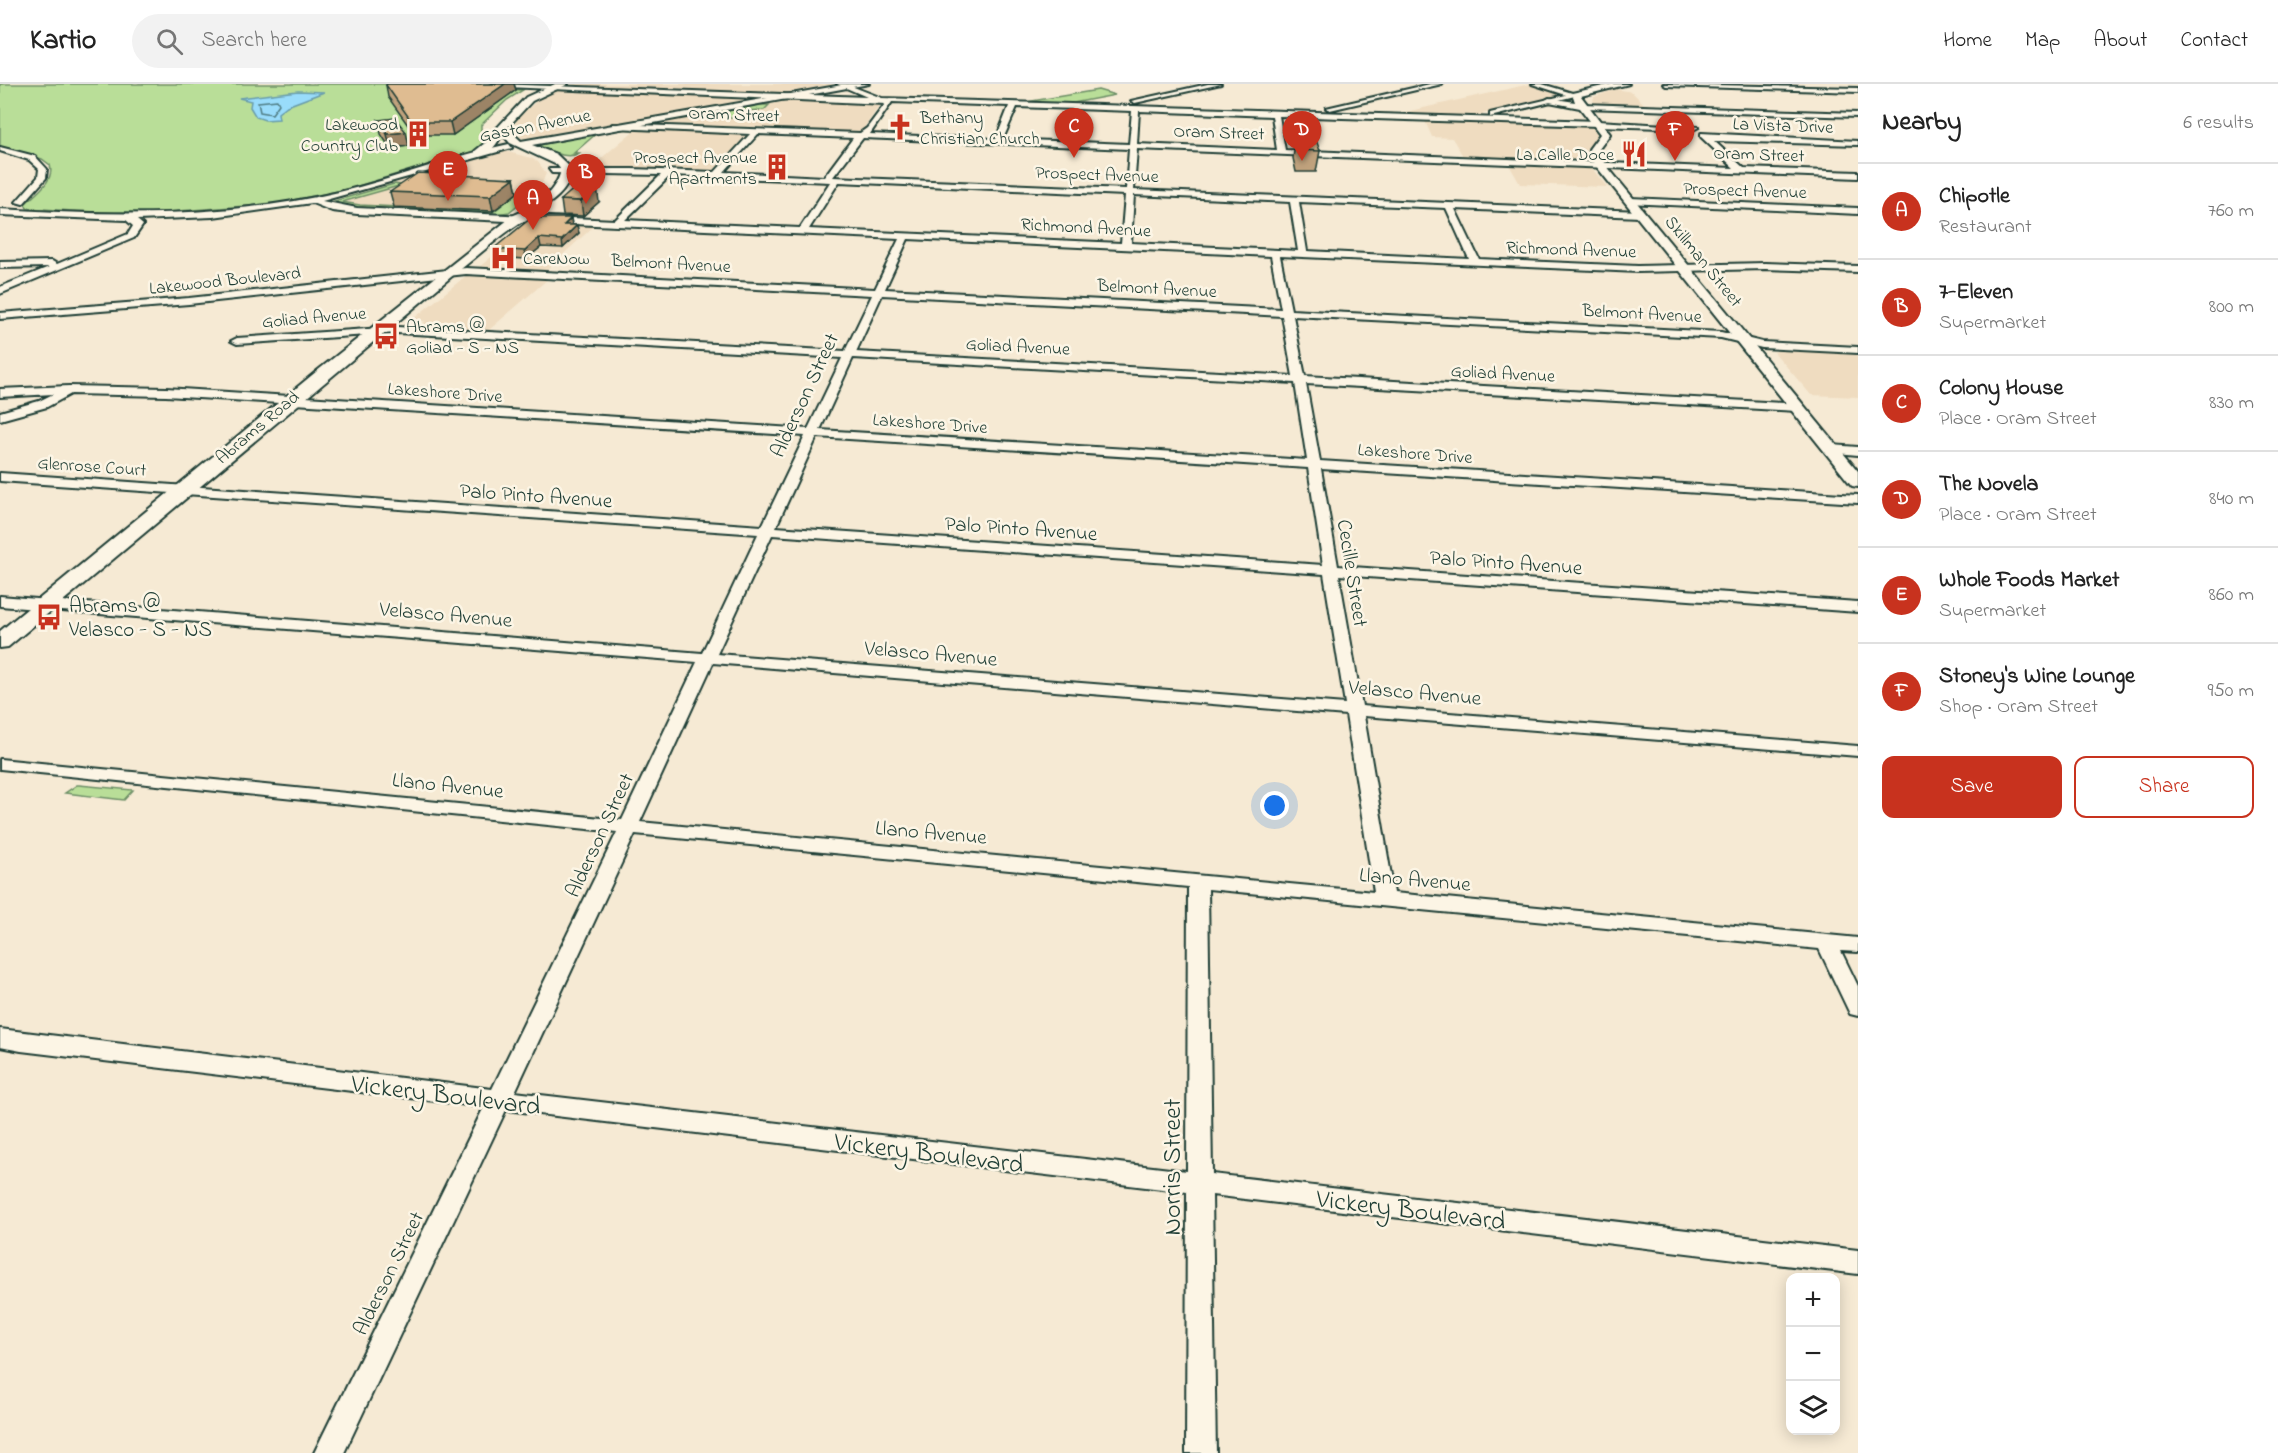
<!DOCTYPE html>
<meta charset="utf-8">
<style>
:root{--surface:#fff;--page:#f2f2f2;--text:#222;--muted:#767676;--line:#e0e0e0;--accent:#c8321e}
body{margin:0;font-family:"Indie Flower",sans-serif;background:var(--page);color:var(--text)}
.controls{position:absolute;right:18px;bottom:18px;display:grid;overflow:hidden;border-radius:12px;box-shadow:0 3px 15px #0003}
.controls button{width:54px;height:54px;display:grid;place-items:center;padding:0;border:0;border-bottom:2px solid var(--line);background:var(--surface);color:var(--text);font:30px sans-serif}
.you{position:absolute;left:1275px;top:722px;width:21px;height:21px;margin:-15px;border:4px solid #fff;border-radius:50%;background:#1a73e8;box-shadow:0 0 0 9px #1a73e833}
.badge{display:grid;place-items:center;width:39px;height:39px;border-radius:50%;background:var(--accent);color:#fff;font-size:20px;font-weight:700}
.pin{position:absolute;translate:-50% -50px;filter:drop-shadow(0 2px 3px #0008)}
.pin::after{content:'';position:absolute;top:32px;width:21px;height:18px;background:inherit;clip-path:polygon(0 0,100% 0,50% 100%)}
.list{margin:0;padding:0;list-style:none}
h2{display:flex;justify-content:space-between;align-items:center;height:78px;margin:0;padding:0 24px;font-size:26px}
h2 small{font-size:20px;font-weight:400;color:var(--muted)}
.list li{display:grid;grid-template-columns:39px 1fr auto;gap:18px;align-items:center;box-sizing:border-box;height:96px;padding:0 24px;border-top:2px solid var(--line)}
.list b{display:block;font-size:22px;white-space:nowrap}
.list p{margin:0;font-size:20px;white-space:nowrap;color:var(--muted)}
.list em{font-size:20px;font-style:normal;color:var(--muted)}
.actions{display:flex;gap:12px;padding:18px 24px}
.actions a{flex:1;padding:14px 0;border:2px solid var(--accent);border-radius:12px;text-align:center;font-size:21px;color:var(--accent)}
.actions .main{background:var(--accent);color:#fff}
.icon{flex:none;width:33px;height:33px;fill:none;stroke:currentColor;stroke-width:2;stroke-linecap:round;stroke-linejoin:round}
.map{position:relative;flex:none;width:1858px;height:1369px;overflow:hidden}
header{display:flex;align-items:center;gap:36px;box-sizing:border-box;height:84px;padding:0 30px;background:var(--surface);border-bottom:2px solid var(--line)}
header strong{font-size:28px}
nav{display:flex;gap:33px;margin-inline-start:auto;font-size:21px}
.search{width:420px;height:54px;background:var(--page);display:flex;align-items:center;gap:15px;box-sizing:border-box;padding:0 21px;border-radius:33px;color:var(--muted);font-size:22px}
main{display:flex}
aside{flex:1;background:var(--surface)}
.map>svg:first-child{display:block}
</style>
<header>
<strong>Kartio</strong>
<div class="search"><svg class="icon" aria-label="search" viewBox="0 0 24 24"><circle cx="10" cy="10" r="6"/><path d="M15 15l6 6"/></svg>Search here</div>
<nav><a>Home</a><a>Map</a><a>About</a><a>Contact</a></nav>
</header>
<main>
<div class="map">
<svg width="1858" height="1369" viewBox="0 0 1858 1369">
<rect width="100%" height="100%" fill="#f6ead4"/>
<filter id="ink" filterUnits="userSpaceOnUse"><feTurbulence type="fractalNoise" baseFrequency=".0167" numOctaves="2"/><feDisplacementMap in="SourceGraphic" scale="12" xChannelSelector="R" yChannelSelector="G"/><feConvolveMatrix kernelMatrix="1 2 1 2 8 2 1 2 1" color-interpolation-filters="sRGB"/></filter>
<g filter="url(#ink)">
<!-- built -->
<path fill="#efdcc0" d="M576,0H830L838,3L525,56L513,47L517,35L542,12Z
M1530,0L1555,6L1558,11L1471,33L1392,31Z
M1616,5L1632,8L1647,23L1597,21L1593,17L1594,13Z
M799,15L881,19L864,44L857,49L648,41Z
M1425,37L1583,42L1594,44L1598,52L1585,68L1589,77L1584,78L1463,72L1452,54L1432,53Z
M637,44L741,48L748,51L714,88L591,83Z
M504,67L531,74L538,78L546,89L540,105L509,128L351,123L331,118Z
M1508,79L1591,83L1607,103L1520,100Z
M532,139L594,142L544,188L478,184Z
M468,190L548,195L489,246L421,242L425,237L412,236Z
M1786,265L1854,269L1858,272V313L1811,311L1774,268Z"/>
<!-- green -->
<path fill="#b9de98" stroke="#6c8e66" stroke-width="1.5" d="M0,0H434L436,2L523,6L507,16L481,41V50L489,59L480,65L348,105L273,120L165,128H88L27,124L25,120C36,109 55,97 50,81L42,75L0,64Z
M1098,6L1115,11L1068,20L1026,18Z
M761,21H769L764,26L743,27L749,29L746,32L748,34L694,33Z
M597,49L574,69H579C566,77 550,66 538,61Z
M394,100L402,101L342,118L360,121L493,128L517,109L531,110L509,128L497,130L352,123L331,118Z
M77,701H79L133,706L124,716L65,709Z"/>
<!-- water -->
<path fill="#99dcfb" stroke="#689cab" stroke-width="1.5" d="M298,7L324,8L287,22L278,29L279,35L265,36L256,33L250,23L251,17L239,14Z"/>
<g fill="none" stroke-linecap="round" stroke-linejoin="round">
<!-- shore -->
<path stroke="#507d84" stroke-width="1.5" d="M277,16L279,20L272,30L260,28L258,18Z"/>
<!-- minor casing -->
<g stroke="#1f3d34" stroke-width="4">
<path id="minor" d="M492,0L867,13L837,0H846L882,14L1598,37L1699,43L1695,45L1279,32L1285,66L1734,84L1701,53V49L1858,57V61L1714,57L1744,84L1858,88V94L1137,65L1134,106L1640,127L1644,130L1640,133L1455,125L1479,175L1638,182L1765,179L1858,182V188L1765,185L1638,188L1280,172L1291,226L1721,248L1762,258L1858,263V269L1762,264L1721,254L1293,232L1305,292L1801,320L1803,323L1797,327L1306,300L1320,377L1858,411V419L1321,385L1338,482L1858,518V528L1339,491L1362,622L1858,662V672L1364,632L1394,809L1858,854V868L1841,867L1858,902V932L1850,930L1819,865L1208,805L1212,1090L1858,1166V1190L1212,1111L1216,1369H1186L1187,1108L506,1026L344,1369H314L484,1023L21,967L0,963V945L492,1005L617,748L0,685V675L622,736L697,578L0,522V512L702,569L758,450L0,397V389L762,442L805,352L166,312L71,310L47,323L0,336V328L39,317L53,310L0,313V305L69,302L166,304L808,345L842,274L397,249L237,260L231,257L237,254L397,243L845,267L872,211L466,190L189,220L0,235V229L189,214L466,184L875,205L899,155L357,130L332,127L312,119L213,133L137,136L143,141L134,154L0,210V203L49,183L0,184V178L52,177L57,180L128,150L133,142L126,136L0,131V125C113,132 227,134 339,108C396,95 451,72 509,60L512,64L322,117L357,124L615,136L661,91L552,89L549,85H632L715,88L750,50L615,44L612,40L860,49L867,44L885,20L487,2ZM892,18L1009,22L996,55L870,50ZM1017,23L1132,27L1129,60L1003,55ZM1139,27L1272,32L1277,66L1137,60ZM758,50L853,54L824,93L724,88ZM863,54L1129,65L1126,105L833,93ZM671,91L830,98L800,144L625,136ZM839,98L1125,111L1121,159L809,145ZM1134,111L1290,118L1298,167L1131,159ZM1299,118L1446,124L1469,175L1307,167ZM908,155L1271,172L1281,225L885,205ZM882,211L1282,232L1293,292L856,268ZM853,274L1295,299L1307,376L820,346ZM817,353L1308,384L1323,481L776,443ZM772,451L1324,490L1345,620L717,570ZM713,579L1346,631L1374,808L640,738ZM635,750L1188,803L1187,1087L515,1008Z
M1208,0H1221L1135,19L1131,17Z
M1430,0H1442L1330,26L1326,24Z
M1532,0H1542L1579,11L1490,33V29L1566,11Z
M1663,0L1858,4V8L1666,2Z
M1582,20L1858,29V33L1585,24Z
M0,63L35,72L47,85L46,94L23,120L16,118L38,93L39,85L29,76L0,67Z
M1630,114L1858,124V130L1627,119L1626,117Z
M1831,361L1858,363V371L1826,368L1825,365Z"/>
</g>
<!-- major casing -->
<g stroke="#1f3d34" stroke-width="4">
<path id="major" d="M555,0H568L532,17L507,44L521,57L848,0H869L532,61L556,70L573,86C566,115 542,123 521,138C498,153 478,172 457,188L8,563L0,564V547L317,287L514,131C534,123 556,109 561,86L557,81L510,59L497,44L526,13Z
M1612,0H1629L1581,12L1610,50L1599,65L1601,75L1858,387V403L1852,402L1592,77L1589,65L1600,50L1580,24L1544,17L1549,14L1575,18L1572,9Z
M495,51L500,54C495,63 487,73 475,71V67Z"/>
</g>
<!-- minor -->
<use href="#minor" fill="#fcf5e5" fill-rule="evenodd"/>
<!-- major -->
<use href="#major" fill="#fcf5e5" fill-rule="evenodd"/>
</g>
<!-- wall -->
<path fill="#c0a27d" stroke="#1f3d34" stroke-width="1.5" d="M387,0H514L516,6L453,51H415L388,13L386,1Z
M378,36L409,62L390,64L381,50Z
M1296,53L1320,67L1316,88H1296L1293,74Z
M514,94L517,109L493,127L394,123L390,108Z
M561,116L599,118L583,132L563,131Z
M571,134L572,141L579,149L563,164L541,163L526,175L495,173L493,165Z"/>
<!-- shaded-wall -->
<path fill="#9c8466" stroke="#1f3d34" stroke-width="1.5" d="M505,0H514L516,6L453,51L450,38Z
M406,48L409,62L390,64L387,50Z
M514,94L517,109L493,127L490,112Z
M597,102L599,118L583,132L581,117Z
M571,134L572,142L564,141Z
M577,141L579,149L563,164L562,156Z
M539,154L541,163L526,175L525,167Z"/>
<!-- building -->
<path fill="#dfbc91" stroke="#1f3d34" stroke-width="1.5" d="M387,0H505L450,38H412L386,1Z
M395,34L406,48L387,50L378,36Z
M1296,53H1315L1320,67L1299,66Z
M418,89L514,94L490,112L390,108Z
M577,102H597L581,117L561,116Z
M531,134H571L564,141H577L562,156L539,154L525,167L493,165Z"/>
</g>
<!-- icons -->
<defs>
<g id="church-bare" transform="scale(2.07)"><path d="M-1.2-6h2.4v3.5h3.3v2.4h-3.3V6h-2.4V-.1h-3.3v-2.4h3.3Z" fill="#c8321e" stroke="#fcf5e5" stroke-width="2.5" paint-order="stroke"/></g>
<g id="building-bare" transform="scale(2.07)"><path d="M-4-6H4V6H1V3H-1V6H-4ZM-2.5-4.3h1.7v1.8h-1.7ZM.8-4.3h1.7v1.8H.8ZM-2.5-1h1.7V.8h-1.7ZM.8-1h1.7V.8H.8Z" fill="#c8321e" stroke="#fcf5e5" stroke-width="2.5" paint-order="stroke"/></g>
<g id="restaurant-bare" transform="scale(2.07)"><path d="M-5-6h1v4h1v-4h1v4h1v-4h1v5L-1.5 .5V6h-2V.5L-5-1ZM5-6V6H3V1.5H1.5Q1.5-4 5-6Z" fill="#c8321e" stroke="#fcf5e5" stroke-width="2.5" paint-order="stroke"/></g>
<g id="hospital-bare" transform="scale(2.07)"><path d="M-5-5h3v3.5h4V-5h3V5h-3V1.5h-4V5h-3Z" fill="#c8321e" stroke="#fcf5e5" stroke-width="2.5" paint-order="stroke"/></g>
<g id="bus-bare" transform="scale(2.07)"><path d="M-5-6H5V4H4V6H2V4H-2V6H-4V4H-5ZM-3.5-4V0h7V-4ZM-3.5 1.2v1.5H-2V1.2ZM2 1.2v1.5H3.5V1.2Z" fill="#c8321e" stroke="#fcf5e5" stroke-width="2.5" paint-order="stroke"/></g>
</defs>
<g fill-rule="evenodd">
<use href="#church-bare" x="900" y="43"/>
<use href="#building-bare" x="418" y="50"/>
<use href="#restaurant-bare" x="1634" y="70"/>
<use href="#building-bare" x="777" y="83"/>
<use href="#hospital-bare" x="503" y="174"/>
<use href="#bus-bare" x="386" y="252"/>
<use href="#bus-bare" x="49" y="533"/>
</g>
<g text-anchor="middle" stroke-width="5" stroke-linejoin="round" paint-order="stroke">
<!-- far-street labels -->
<g font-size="18" fill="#1f3d34" stroke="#fcf5e5">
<text transform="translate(734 30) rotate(2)" y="6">Oram Street</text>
<text transform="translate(535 41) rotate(-11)" y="6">Gaston Avenue</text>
<text transform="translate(1783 41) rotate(2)" y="6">La Vista Drive</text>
<text transform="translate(1219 48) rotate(2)" y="6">Oram Street</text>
<text transform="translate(1759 70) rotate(2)" y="6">Oram Street</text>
<text transform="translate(1097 90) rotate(2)" y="6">Prospect Avenue</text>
<text transform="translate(1745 106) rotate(2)" y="6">Prospect Avenue</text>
<text transform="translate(1086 143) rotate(3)" y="6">Richmond Avenue</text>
<text transform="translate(1571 165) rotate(2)" y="6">Richmond Avenue</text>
<text transform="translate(1704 177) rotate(51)" y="6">Skillman Street</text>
<text transform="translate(671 179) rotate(3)" y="6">Belmont Avenue</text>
<text transform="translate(225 196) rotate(-6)" y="6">Lakewood Boulevard</text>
<text transform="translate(1157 204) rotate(3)" y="6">Belmont Avenue</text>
<text transform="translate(1642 229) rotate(3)" y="6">Belmont Avenue</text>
<text transform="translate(314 233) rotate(-5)" y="6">Goliad Avenue</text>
<text transform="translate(1018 262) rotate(3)" y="6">Goliad Avenue</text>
<text transform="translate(1503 289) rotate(3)" y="6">Goliad Avenue</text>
<text transform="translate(445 308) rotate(4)" y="6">Lakeshore Drive</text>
<text transform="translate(930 339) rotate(4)" y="6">Lakeshore Drive</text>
<text transform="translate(257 343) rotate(-40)" y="6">Abrams Road</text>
<text transform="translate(1415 369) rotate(4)" y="6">Lakeshore Drive</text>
<text transform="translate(92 382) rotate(4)" y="6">Glenrose Court</text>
</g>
<!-- far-poi labels -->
<g font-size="18" fill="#1f3d34" stroke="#fcf5e5" text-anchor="start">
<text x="920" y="39">Bethany<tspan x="920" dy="21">Christian Church</tspan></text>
<text x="398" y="46" text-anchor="end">Lakewood<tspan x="398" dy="21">Country Club</tspan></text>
<text x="1614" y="76" text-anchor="end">La Calle Doce</text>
<text x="757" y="79" text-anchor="end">Prospect Avenue<tspan x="757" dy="21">Apartments</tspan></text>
<text x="523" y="180">CareNow</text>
<text x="406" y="248">Abrams @<tspan x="406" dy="21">Goliad - S - NS</tspan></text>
</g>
<!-- street labels -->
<g font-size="21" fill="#1f3d34" stroke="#fcf5e5">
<text transform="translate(804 311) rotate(-65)" y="7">Alderson Street</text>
<text transform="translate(536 411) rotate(4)" y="7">Palo Pinto Avenue</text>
<text transform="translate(1021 444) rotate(4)" y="7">Palo Pinto Avenue</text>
<text transform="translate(1506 478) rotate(4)" y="7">Palo Pinto Avenue</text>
<text transform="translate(1353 489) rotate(81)" y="7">Cecille Street</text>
<text transform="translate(446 530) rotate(5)" y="7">Velasco Avenue</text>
<text transform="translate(931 569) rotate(5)" y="7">Velasco Avenue</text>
<text transform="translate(1415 608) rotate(5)" y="7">Velasco Avenue</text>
<text transform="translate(448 701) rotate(6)" y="7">Llano Avenue</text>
<text transform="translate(931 748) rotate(5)" y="7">Llano Avenue</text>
<text transform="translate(599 751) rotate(-65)" y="7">Alderson Street</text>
<text transform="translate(1415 795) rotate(5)" y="7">Llano Avenue</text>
<text transform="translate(388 1189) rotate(-64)" y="7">Alderson Street</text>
</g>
<!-- poi labels -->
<g font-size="21" fill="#1f3d34" stroke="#fcf5e5" text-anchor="start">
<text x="69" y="528">Abrams @<tspan x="69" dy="24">Velasco - S - NS</tspan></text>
</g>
<!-- near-street labels -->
<g font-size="26" fill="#1f3d34" stroke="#fcf5e5">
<text transform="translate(446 1010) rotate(7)" y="9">Vickery Boulevard</text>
<text transform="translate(929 1068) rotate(7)" y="9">Vickery Boulevard</text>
<text transform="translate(1171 1083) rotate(-90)" y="9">Norris Street</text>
<text transform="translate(1411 1125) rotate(7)" y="9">Vickery Boulevard</text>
</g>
</g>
</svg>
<div class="controls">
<button>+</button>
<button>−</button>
<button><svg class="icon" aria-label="layers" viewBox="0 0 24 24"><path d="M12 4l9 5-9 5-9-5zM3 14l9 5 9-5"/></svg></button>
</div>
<div class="you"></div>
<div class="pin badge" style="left:533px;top:146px">A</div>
<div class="pin badge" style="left:586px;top:120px">B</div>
<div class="pin badge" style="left:1074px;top:74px">C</div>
<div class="pin badge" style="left:1302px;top:77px">D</div>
<div class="pin badge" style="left:448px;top:117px">E</div>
<div class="pin badge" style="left:1675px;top:77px">F</div>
</div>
<aside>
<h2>Nearby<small>6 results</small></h2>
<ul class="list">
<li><span class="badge">A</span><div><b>Chipotle</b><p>Restaurant</p></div><em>760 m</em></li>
<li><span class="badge">B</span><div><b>7-Eleven</b><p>Supermarket</p></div><em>800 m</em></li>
<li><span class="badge">C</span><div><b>Colony House</b><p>Place · Oram Street</p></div><em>830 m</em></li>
<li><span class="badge">D</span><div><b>The Novela</b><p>Place · Oram Street</p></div><em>840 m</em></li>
<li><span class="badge">E</span><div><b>Whole Foods Market</b><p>Supermarket</p></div><em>860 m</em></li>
<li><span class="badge">F</span><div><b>Stoney's Wine Lounge</b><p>Shop · Oram Street</p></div><em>950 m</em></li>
</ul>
<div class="actions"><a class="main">Save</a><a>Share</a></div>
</aside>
</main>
